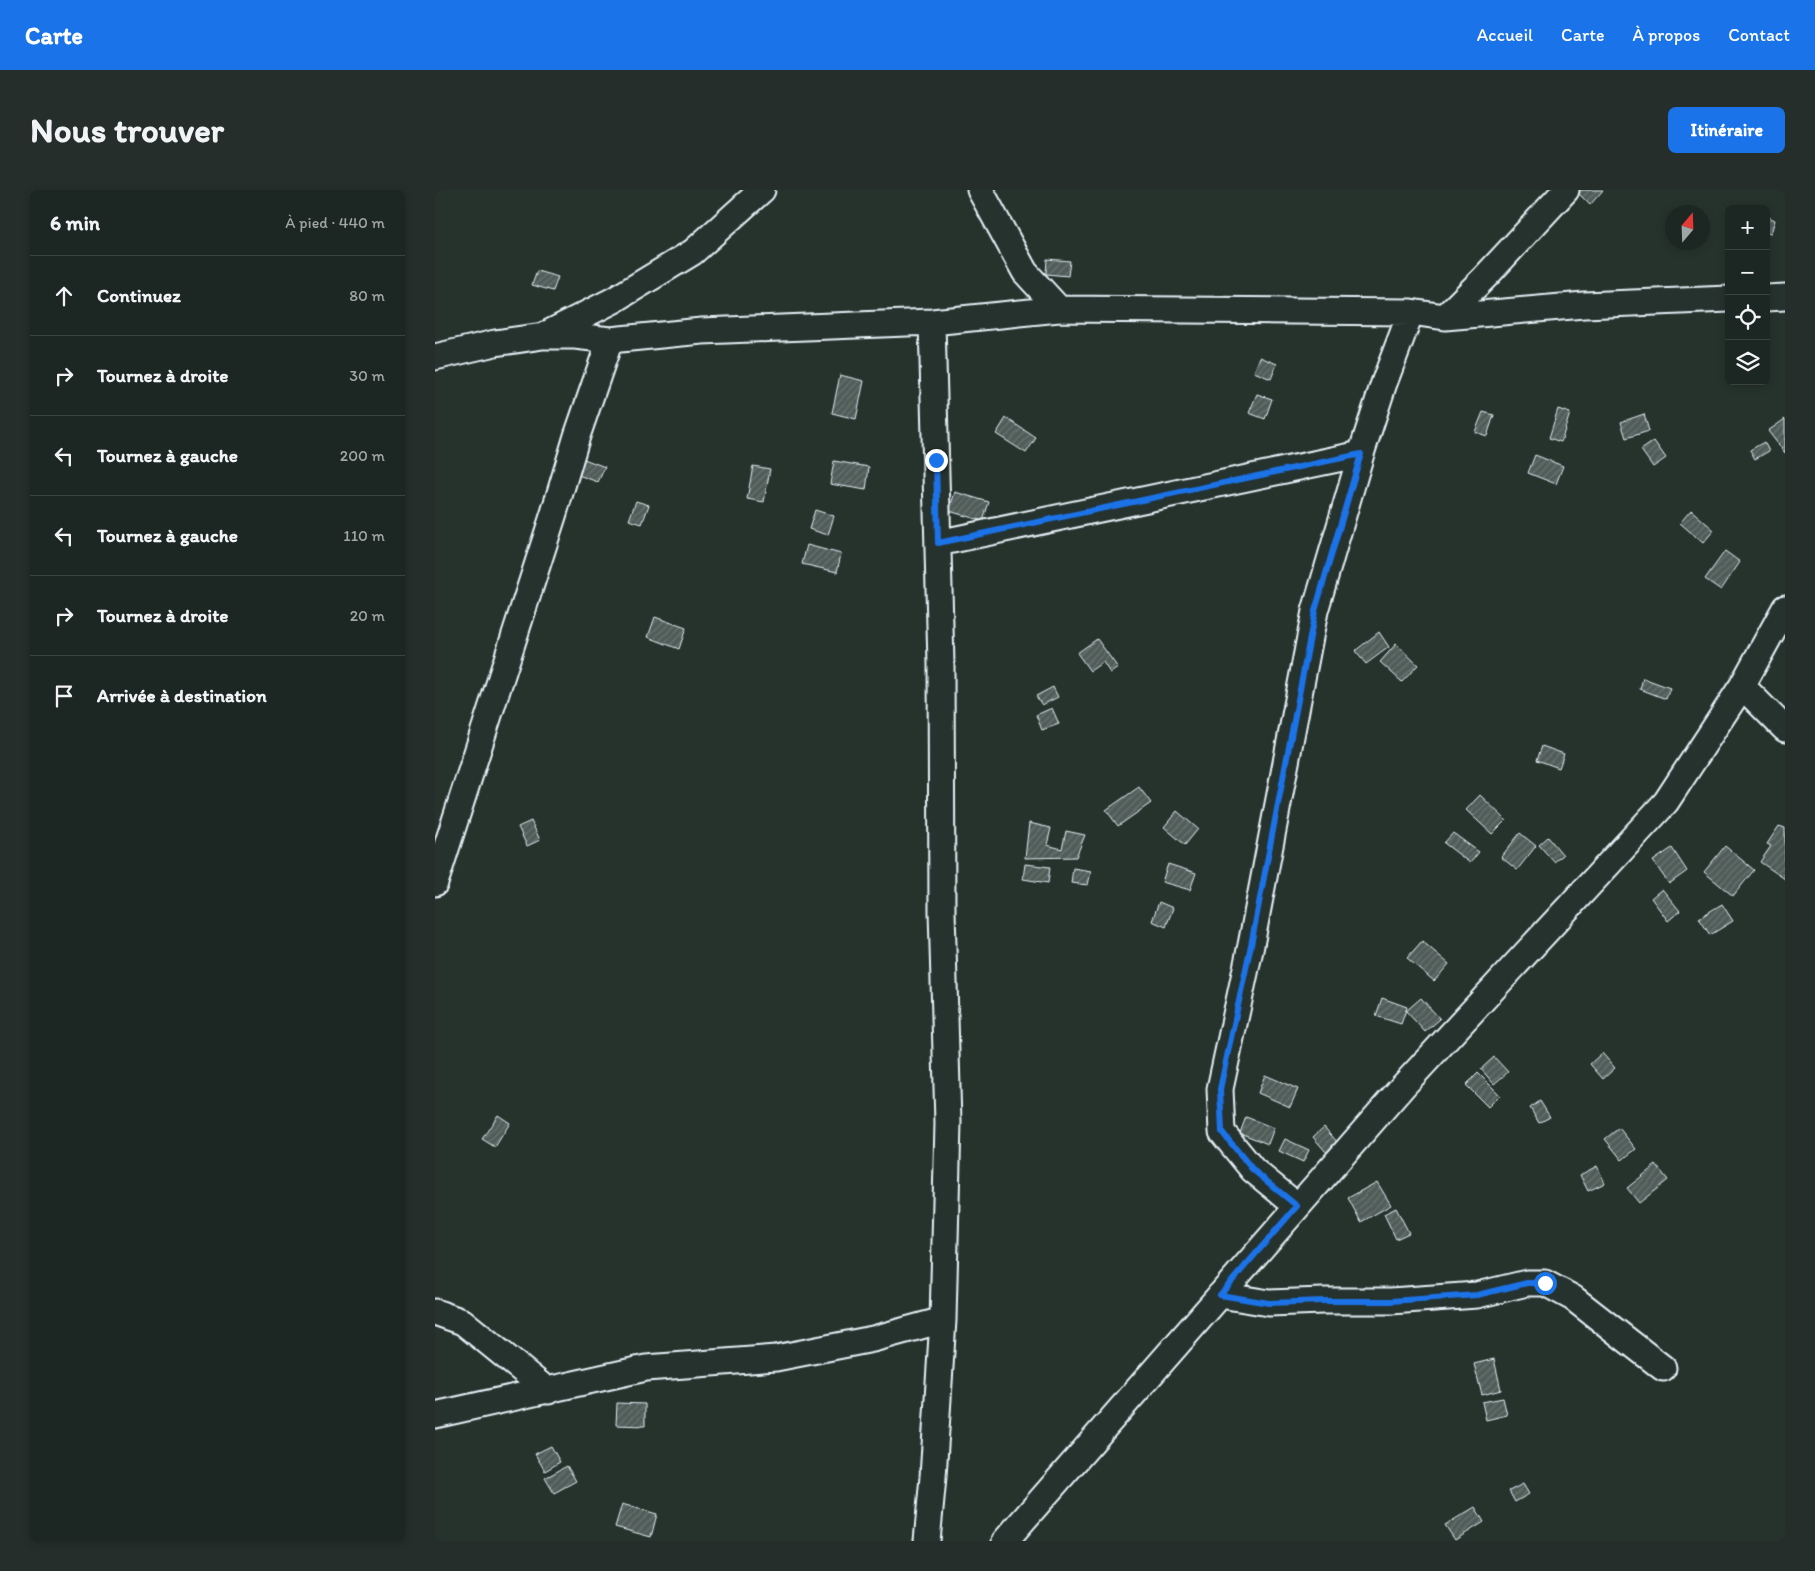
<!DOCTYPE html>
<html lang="fr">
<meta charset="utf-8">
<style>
:root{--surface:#1c2622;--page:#252e2a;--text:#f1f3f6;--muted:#a0a5a5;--line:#3a4340;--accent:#1a73e8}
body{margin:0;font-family:Itim,sans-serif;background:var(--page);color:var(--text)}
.controls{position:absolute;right:15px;top:15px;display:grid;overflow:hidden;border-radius:8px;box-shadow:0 2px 8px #0003}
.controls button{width:45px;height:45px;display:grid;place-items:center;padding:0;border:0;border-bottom:1px solid var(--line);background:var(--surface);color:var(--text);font:25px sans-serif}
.compass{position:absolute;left:1230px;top:15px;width:45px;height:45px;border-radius:50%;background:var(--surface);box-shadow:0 2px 8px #0003;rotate:19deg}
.stop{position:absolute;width:15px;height:15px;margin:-11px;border:4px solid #1a73e8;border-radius:50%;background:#fff}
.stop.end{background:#1a73e8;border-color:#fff;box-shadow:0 1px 5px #0008}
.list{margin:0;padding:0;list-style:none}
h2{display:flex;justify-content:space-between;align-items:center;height:65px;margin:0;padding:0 20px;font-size:21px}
h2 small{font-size:16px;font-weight:400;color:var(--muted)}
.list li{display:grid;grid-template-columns:32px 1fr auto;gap:15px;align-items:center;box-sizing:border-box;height:80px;padding:0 20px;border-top:1px solid var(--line)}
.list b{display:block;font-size:19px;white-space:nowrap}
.list em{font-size:16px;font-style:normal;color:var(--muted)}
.icon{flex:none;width:28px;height:28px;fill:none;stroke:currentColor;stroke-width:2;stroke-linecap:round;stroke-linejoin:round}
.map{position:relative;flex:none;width:1350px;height:1351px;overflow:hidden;border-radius:8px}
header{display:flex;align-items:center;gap:30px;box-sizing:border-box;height:70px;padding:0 25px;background:var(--accent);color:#fff}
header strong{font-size:24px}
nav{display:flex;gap:28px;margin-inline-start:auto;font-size:18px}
.intro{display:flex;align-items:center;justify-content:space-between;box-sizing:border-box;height:120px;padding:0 30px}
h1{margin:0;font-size:35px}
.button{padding:12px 22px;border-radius:8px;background:var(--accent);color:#fff;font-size:18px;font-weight:700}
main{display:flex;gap:30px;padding:0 30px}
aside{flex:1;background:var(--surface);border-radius:8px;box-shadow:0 2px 8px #0003}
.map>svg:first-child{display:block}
</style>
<header>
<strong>Carte</strong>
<nav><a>Accueil</a><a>Carte</a><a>À propos</a><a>Contact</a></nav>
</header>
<div class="intro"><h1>Nous trouver</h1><a class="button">Itinéraire</a></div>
<main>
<aside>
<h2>6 min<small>À pied · 440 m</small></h2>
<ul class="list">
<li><svg class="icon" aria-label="ahead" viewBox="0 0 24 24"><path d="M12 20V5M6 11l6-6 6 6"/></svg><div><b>Continuez</b></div><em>80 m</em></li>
<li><svg class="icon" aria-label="right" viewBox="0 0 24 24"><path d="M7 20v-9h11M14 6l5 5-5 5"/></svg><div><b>Tournez à droite</b></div><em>30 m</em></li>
<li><svg class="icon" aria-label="left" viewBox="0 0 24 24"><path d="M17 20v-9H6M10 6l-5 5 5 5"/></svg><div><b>Tournez à gauche</b></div><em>200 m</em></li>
<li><svg class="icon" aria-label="left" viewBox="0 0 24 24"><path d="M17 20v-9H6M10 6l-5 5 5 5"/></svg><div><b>Tournez à gauche</b></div><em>110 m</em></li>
<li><svg class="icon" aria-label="right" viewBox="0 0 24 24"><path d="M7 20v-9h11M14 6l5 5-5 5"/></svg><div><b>Tournez à droite</b></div><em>20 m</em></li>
<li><svg class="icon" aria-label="arrive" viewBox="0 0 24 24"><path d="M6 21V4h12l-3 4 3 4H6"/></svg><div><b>Arrivée à destination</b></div></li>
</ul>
</aside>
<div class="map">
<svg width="1350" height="1351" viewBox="0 0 1350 1351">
<defs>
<pattern id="building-hatch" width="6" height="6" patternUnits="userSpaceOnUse" patternTransform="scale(1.25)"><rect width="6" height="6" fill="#505c59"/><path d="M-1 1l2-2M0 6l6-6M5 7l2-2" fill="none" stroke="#697472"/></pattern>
</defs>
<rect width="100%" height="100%" fill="#26332d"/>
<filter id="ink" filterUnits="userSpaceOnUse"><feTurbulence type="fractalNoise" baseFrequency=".02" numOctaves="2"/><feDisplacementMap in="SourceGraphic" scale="10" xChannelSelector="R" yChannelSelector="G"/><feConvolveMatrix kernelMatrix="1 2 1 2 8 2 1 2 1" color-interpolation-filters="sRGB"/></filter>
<g filter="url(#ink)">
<!-- building -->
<path fill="url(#building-hatch)" stroke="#e8f1f8" d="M1140,0H1168L1155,15Z
M1331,26L1340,30L1336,43L1331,42Z
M612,69L635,71L633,86L611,84Z
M102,81L123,87L118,101L97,95Z
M825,167L842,174L836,189L819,182Z
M405,185L429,191L421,229L397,223Z
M822,204L837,209L830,229L814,223Z
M1123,219L1135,223L1126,252L1114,248Z
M1048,222L1059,225L1052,246L1040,242Z
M1209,224L1214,241L1191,248L1186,232Z
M571,228L601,248L591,263L561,244Z
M1350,229V263L1333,241Z
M1219,251L1231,268L1218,277L1206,260Z
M1329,252L1334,261L1320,269L1315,260Z
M1100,265L1128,276L1121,294L1093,283Z
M149,269L170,277L163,292L143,285Z
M399,271L434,277L431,300L395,294Z
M318,276L335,279L329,312L312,309Z
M520,302L554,312L548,331L514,321Z
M201,311L214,315L207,334L194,330Z
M380,320L399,326L393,345L374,339Z
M1256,320L1279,340L1268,353L1245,333Z
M372,355L406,364L402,382L367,374Z
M1290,361L1305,372L1286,400L1270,389Z
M220,427L251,438L244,459L213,447Z
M944,442L954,457L931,474L920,461Z
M662,449L683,478L675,483L668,472L655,481L642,463Z
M961,454L983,475L967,492L945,472Z
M1208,488L1235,498L1231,509L1205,499Z
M618,497L623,507L607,515L601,506Z
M617,518L624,534L607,540L601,525Z
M1107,556L1129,564L1124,578L1102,570Z
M704,597L716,613L683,636L671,620Z
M1045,605L1071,630L1057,644L1031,620Z
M742,621L763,639L750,655L729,637Z
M96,631L105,650L92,656L83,637Z
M594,633L616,638L612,655L627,659L631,641L650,645L641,667L590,668Z
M1344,636L1350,638V689L1325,672L1336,656L1332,654Z
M1018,643L1044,662L1035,673L1009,653Z
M1085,643L1101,656L1082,680L1066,667Z
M1113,647L1128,665L1119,672L1104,655Z
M1290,656L1319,680L1298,706L1269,682Z
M1237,658L1252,681L1234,694L1218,671Z
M590,674L615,677L613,693L588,689Z
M733,674L761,683L755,700L727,692Z
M638,678L656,681L653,695L636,693Z
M1227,699L1245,721L1233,731L1216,708Z
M724,712L738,718L731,737L717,731Z
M1287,714L1298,731L1275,745L1264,728Z
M987,751L1014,774L999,791L972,768Z
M947,808L972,817L966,834L941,826Z
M986,808L1005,829L990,842L971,821Z
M1167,863L1180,878L1168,889L1155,874Z
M1059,867L1073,882L1059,894L1046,879Z
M1043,883L1065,905L1053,917L1031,895Z
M830,885L863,899L855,917L823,903Z
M1105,911L1115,927L1104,933L1095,918Z
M63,925L75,933L60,957L47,949Z
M811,927L839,938L833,954L805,943Z
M889,937L903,953L892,963L878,947Z
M1184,938L1201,959L1187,970L1170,949Z
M850,949L874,960L868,972L844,961Z
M1221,975L1233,990L1204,1013L1192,998Z
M1162,976L1170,993L1153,1001L1145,985Z
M942,992L956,1015L926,1032L913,1008Z
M961,1018L974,1043L961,1049L949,1024Z
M1059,1169L1066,1200L1047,1205L1039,1174Z
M1068,1208L1072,1225L1051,1230L1047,1212Z
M182,1213L210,1214V1236L181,1235Z
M116,1256L125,1272L110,1281L100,1264Z
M132,1276L141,1291L119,1303L110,1288Z
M1088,1294L1094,1304L1080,1312L1074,1301Z
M187,1314L222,1324L216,1347L180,1337Z
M1040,1317L1049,1332L1020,1350L1010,1335Z"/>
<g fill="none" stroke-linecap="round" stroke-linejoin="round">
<!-- street casing -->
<g stroke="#e8f1f8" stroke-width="29">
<path id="street" d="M545,0L590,82L624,119
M1331,108L1350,107
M1010,127L1051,86L1131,0
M112,144L179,110L258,62L327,0
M0,167L60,153L108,146H140L175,150L267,141L497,132L624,119L976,122L1010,127L1149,115L1294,109
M503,353L926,264
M1307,496L1350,539
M0,693L119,323L142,246L175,150
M862,1016L818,980L787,942L785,899L816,755L880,421L926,264L949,193L976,122
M785,1105L834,1113L888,1111H956L1042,1105L1092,1093H1110L1138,1108L1228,1178
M0,1122L28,1132L113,1201
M0,1225L211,1178L341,1168L438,1149L508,1130
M492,1351L498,1287L508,1130L513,933L507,721L506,474L497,132
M570,1351L969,895L1231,612L1307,496L1350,418"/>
</g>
<!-- street -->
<use href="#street" stroke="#26332d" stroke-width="25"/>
</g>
</g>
<g fill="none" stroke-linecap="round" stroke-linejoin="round" filter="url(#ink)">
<!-- route -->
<path stroke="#1a73e8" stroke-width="6" d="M501,270L503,353L926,264L880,421L816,755L785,899L787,942L818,980L862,1016L785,1105L834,1113L888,1111H956L1042,1105L1092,1093H1110"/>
</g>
</svg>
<div class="controls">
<button>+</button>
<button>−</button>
<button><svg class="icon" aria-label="locate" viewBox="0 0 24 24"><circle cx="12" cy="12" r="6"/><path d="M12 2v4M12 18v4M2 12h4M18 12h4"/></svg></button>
<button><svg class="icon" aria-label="layers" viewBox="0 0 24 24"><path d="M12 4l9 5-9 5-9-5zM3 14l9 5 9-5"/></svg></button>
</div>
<svg class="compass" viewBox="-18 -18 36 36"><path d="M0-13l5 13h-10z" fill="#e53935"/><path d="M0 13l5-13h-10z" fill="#a0a5a5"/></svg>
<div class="stop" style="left:1110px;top:1093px"></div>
<div class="stop end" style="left:501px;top:270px"></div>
</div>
</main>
